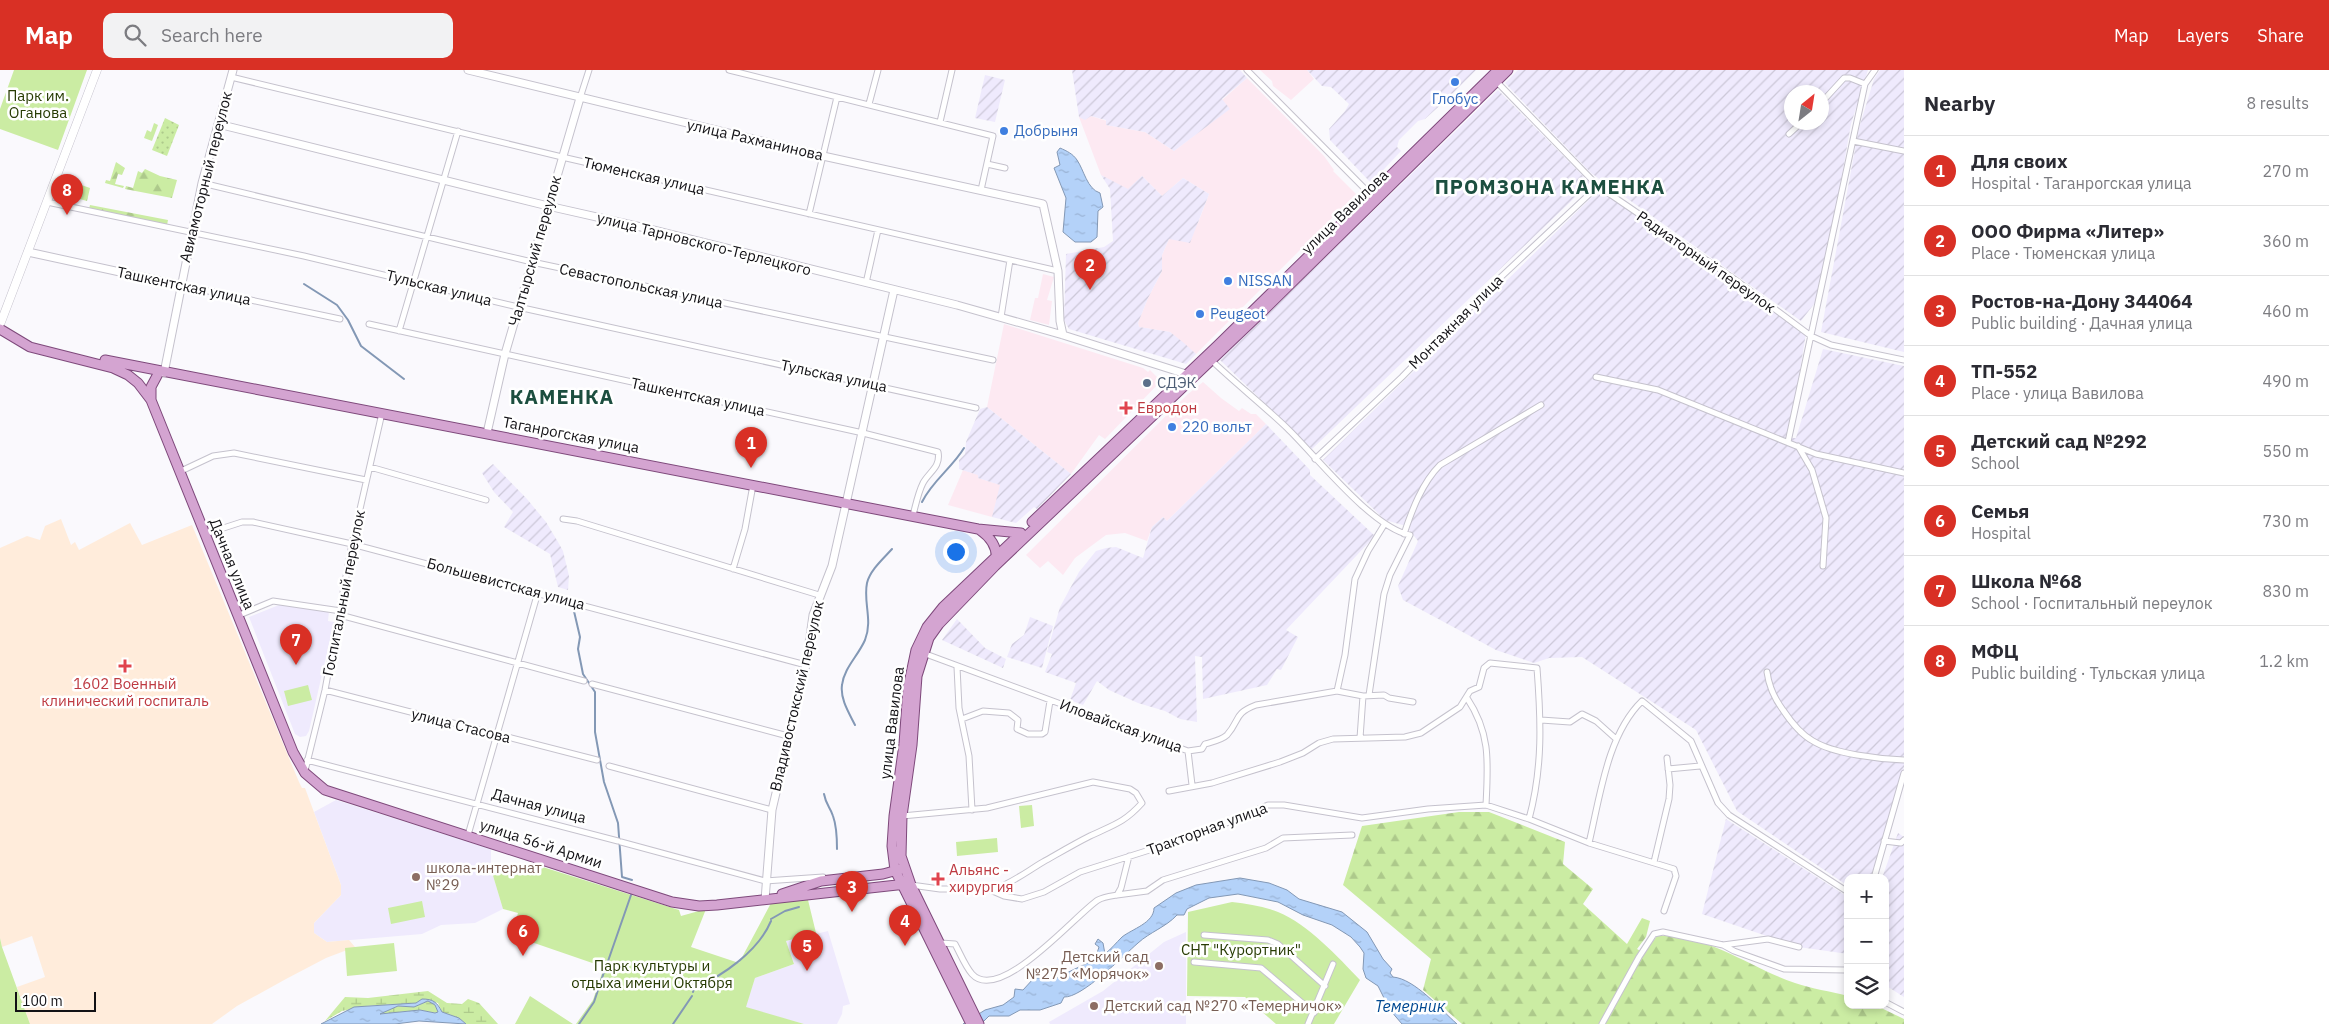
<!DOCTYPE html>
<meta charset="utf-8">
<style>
:root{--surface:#fff;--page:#f2f2f3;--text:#2b2b33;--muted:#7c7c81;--line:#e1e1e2;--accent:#d93025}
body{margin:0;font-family:"IBM Plex Sans",sans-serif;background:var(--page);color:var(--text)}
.controls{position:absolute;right:15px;bottom:15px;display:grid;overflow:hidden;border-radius:10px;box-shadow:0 2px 8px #0003}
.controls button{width:45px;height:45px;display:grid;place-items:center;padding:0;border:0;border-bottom:1px solid var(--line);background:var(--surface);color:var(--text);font:25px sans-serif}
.compass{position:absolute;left:1784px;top:15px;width:45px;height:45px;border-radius:50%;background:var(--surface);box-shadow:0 2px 8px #0003;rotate:30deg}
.scale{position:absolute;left:15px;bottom:12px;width:81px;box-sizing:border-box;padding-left:5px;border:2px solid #121115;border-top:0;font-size:14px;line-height:18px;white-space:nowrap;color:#121115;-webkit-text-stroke:4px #fff;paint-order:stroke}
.you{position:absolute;left:955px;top:481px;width:18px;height:18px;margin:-12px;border:4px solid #fff;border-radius:50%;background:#1a73e8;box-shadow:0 0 0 8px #1a73e833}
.badge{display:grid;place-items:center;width:32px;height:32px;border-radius:50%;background:var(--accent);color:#fff;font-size:16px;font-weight:700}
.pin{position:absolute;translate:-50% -41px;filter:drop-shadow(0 1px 2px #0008)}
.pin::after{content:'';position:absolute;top:26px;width:18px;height:15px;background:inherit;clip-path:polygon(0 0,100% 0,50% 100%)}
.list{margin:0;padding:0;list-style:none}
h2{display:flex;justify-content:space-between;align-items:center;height:65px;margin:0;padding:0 20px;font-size:21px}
h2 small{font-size:16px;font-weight:400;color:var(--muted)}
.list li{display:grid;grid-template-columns:32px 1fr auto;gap:15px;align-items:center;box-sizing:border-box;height:70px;padding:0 20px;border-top:1px solid var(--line)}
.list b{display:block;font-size:19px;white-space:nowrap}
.list p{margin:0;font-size:16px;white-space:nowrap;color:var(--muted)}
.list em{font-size:16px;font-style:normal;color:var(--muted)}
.icon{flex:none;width:28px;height:28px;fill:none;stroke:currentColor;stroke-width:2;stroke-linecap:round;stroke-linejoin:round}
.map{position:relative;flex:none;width:1904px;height:954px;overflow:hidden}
header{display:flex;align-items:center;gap:30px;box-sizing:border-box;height:70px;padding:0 25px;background:var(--accent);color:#fff}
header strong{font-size:24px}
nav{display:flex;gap:28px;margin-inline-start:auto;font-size:18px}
.search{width:350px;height:45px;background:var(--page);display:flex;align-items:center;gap:12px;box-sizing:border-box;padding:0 18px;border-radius:10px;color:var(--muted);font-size:19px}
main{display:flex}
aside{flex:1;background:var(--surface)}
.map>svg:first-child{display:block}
</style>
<header>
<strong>Map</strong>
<div class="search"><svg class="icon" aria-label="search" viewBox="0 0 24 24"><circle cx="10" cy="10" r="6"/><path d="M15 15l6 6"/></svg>Search here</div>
<nav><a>Map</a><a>Layers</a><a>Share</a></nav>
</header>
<main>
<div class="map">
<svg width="1904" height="954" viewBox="0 0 1904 954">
<defs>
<pattern id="industrial-furrows" width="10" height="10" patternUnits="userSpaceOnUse" patternTransform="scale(1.25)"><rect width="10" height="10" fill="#efeafd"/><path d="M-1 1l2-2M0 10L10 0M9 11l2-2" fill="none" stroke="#ccc8d8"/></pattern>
<pattern id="grass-dots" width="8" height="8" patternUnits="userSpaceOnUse" patternTransform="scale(1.25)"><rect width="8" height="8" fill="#cbeca3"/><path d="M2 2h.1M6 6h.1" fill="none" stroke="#adc98b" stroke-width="1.8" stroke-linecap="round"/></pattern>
<pattern id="forest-firs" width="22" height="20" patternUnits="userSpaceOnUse" patternTransform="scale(1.25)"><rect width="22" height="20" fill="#cbeca3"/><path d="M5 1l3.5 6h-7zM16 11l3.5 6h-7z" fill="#adc98b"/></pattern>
<pattern id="wetland-marsh" width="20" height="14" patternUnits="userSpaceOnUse" patternTransform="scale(1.25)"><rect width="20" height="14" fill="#cbeca3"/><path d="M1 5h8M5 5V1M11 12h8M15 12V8" fill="none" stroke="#adc98b"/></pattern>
<pattern id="water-ripples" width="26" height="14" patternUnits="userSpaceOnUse" patternTransform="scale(1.25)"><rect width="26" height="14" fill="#b4d2f9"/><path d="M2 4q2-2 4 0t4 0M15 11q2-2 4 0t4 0" fill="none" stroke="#9ab3d5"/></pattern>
</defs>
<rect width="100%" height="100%" fill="#faf9fd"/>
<!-- commercial -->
<path fill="#fde9f2" d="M1260,0H1307L1314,9L1291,30L1273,16L1272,11Z
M1247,8L1324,86L1334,100L1333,101L1356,124L1196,284L1170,262L1139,257L1138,253L1148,228L1162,201V185L1169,169L1198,153L1209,124L1183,108L1162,126L1142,106L1128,120L1101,105L1079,47L1085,49L1091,46L1107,51L1106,55L1145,62L1174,81L1229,39L1222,30Z
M1043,204L1054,207L1047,230L1052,231L1049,255L1030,250L1035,228H1038Z
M1004,254L1143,298L1148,302L1150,300L1161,311L1105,369L1099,365L1071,404L987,337Z
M1203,312L1221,328L1239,341L1242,338L1251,344H1256L1266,354L1167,451L1163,447L1152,457L1147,471L1125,463L1106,465L1075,488L1063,505L1048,491L1040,498L1026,485L1188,324Z
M963,400L979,405L978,408L1001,415L992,447L948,435Z"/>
<!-- industrial -->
<path fill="url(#industrial-furrows)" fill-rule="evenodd" d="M1072,0H1240L1247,8L1222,29L1230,39L1174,81L1145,62L1106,55V50L1091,46L1085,50L1079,47Z
M1307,0H1476L1446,30L1425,49L1418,51L1399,70L1397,77L1401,81L1371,113L1330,70L1329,59L1345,41L1349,34L1331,17L1322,16Z
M1518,0H1868L1851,54L1821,225L1801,251L1591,103L1505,13ZM1792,22H1822V52H1792Z
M1880,0H1904V282L1821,262L1859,58L1874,9Z
M985,5L1005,10L995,52L975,48Z
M1498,20L1590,113L1312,379L1220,290Z
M1101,105L1128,119L1142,106L1162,126L1183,108L1209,124L1190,173L1169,169L1162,185V201L1148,228L1138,253L1139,257L1170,262L1184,273L1196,284L1186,294L1069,259L1064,250L1066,184L1104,177L1113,171L1110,119Z
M1599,120L1806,263L1789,368H1796L1823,279L1904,296V697L1887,761L1870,808H1848V816L1737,741L1696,660L1582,587L1549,588L1534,593L1496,580L1403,530L1398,516L1418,471L1406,456L1385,450L1323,390Z
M987,337L1071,404L1037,439L1034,437L1016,453L992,447L1000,415L978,408V405L959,399V390L965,384L966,372L980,339Z
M1266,354L1310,400V405L1375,466L1286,560L1298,567L1281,600L1277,599L1267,615L1203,629L1202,587L1195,586L1197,652L1180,649L1165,641L1138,633L1109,620L1097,611L1083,635L1070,630L1076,613L1045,602L1052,584L1047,582L1060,537L1079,502L1096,481L1106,478L1116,477L1143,488L1152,457L1163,447L1167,451Z
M493,394L527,429L546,452L558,472L563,481L569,506L568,520L558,517L550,484L504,457L513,442L494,422L482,403Z
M1030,547L1053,556L1042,598L1007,587L1012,574L1024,565Z
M957,549L985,578L1006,589L1003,598L942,570Z
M1726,749L1848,827V884L1799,877L1702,844Z
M1898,763L1904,767V927L1885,915V808H1882Z"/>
<!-- built -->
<path fill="#efeafd" d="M279,535L329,541L328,551L334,552L309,661L306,666L300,667L295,664L249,547Z
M336,730L491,779V799L503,839L475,853L441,855L422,864L327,872L314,863V853L341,825V815L314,742Z
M828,861L850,934L843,936L842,944L837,954H804L745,938L755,908L794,894L786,871Z
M1186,862V954H1050L1049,952L1103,921L1164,872Z"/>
<!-- medical -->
<path fill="#ffecdb" d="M61,449L71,475L75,472L79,480L130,453L142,475L192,455L299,712L302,718H305L341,815V825L314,853V863L327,872L349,870L355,877L326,888L286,909L237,936L212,954H30L17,917L45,907L32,866L2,877L0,868V478L27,466L40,470L45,456Z"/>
<!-- grass -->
<path fill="url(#grass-dots)" d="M165,48L179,55L167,86L152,80Z"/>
<!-- forest -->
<path fill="url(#forest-firs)" d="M154,53L158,55L152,71L144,68L147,60L151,62Z
M116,92L125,98L122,105L118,104L115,114L124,116L123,118L105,113L106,110L110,111Z
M145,99L160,106L177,110L172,128L125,119L126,116L133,118L138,101L142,103Z
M70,111L90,118L87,131L65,125Z
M90,135L168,150L167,155L89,139Z
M1459,742H1489L1565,772L1563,794L1593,819L1583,834L1627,874L1642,848L1650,851L1646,867L1637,879L1644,883L1657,866C1707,863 1750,898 1795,913C1812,919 1830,921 1848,926V935H1875L1904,949V954H1462L1423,920L1431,889L1343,815L1362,756Z"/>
<!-- wetland -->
<path fill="url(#wetland-marsh)" d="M428,921L447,933L462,934L468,929L479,933L498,954H466L459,948L442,942L438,933L422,929L417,933L366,936L342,941L325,951L345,927L368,928Z
M428,931L435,935L438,942L435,943L420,940L379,944L398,936L414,937Z"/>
<!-- green -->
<path fill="#cbeca3" d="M14,0H87L58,80L0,59V39Z
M308,615L312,630L288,636L284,621Z
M1032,735L1034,756L1021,758L1019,736Z
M997,768L998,782L957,786L956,772Z
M530,793L679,840L681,846L706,839L691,877L739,893L771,833L808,830L816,863L786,871L794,894L755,908L746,937L804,954H576L593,930L604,897L511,865L518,843L503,839L491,799Z
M422,831L425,847L391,854L388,838Z
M1232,832C1248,834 1263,836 1278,842C1308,854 1338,887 1360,910L1334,954H1276L1245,927L1187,926L1188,842Z
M0,868L2,877L30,954H0Z
M394,873L397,901L347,906L345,878Z
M530,926L573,954H515Z"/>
<!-- water -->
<path fill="url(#water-ripples)" stroke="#8398b5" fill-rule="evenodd" d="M1060,78C1067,81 1073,84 1077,90C1084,100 1087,119 1100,123L1103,137L1098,141L1097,167L1091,172H1075L1063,162L1066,128L1054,98L1060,95L1057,82Z
M1240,808L1269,813L1287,820L1299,829L1342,842L1367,862L1383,889L1392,899L1390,903L1393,907C1415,909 1440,939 1457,954H1402L1390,940L1378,916L1366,908L1363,899L1364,883L1360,877L1351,867L1332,855L1303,845L1278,832L1238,824L1209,828L1187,839L1184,845H1177C1166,857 1150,862 1138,873C1123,886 1082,928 1064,927L1061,933L1040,940H1020L1009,946H989L981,954H963L985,940L1003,935L1014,927L1015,919L1023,920L1034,908H1056L1100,887L1097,883L1099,877L1095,874L1098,869L1103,873L1105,884C1111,879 1116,873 1122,867C1132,859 1154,853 1154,838L1176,823L1196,815Z
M422,929C433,929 437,932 442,942L459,948L466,954L419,951L395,954H321L354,937L416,933ZM428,931L435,935L438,942L435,943L420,940L380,944L398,936L414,937Z"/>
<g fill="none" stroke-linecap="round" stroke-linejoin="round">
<!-- stream -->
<path stroke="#8398b5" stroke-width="2" d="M304,214L337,235L348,250L361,276L404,309
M922,432C932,411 952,398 964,378
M573,537L580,567L578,579L583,604L595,622V662L604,712L618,753L622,807L632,810
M855,655C849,643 840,629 842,615C844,598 858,586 865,570C873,550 863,532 867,513C870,500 884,488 892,479
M824,724C826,735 830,737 833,746C837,757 837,768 837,779
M771,849L785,841L799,837
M607,894L631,825
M693,922L694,919C723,905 758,882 771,851
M579,954L594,932L606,896
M673,954L692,926"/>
<!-- minor casing -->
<g stroke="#c5c2cd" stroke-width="7">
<path id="minor" d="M729,0L993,66L981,120
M1247,0L1371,125
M231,7L562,87L1058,201
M1495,10L1598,116L1737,211L1811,266L1831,275L1904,290
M580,28L589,0
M1822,32L1844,8H1850L1865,14
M869,34L878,0
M940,52L952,0
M1789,64L1802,52
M1853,71L1904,81
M987,94L1005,98
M202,113L532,192L993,290
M47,132L304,186L518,237L976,338
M809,144L837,27
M866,213L878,160
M180,215L340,249
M1001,247L1010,190
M369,254L863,363L938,382C941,397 929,402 923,413C918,423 916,434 913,445
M399,261L458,61
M1210,289C1235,313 1262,334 1287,358C1316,386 1372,458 1410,465L1390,505L1384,524L1369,625
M1596,307L1658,320L1816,384L1904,403
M1788,372L1865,14L1875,0
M1798,376L1812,400L1826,448L1823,496
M1315,389L1402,307L1486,221L1598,116
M370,397L486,430
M179,402L213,386L234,383L366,410
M563,449L577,451L819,525
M205,464L242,452H253L352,474L806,595
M1404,464C1412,440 1422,413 1440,395L1541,335
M733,499L745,459L753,415
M340,545L584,611
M237,546L273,531L341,541
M923,583L1188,681L1202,679L1205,674C1212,672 1222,670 1227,665C1241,649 1233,644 1256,635L1337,621L1345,585L1355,509L1368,481L1384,455
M957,597L959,638L969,686L972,740
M1767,602C1769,617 1774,628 1783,640C1791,652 1800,664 1813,671C1834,684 1879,689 1904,690
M592,614L788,666
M325,620L597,690
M1337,621L1363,626L1384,625L1389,628L1413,632
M1467,628C1491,664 1488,693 1486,735
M962,649L983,641L1009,643L1018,650L1017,659L1028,664H1042L1045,662L1050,631
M1541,650L1570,652L1582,644L1596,651L1615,668
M1360,668L1363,626
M1188,681L1192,715
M307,690L618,771
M609,696L772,740
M1668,699L1700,696
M305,701L325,620L352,474L382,343
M1169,721L1212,713L1280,692L1303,683L1319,673L1333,669L1405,667L1421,663L1460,637L1470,621L1479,617L1484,598L1490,593L1537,598C1541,650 1543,697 1529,749
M902,746L987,738L1093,712L1130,719L1136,723L1142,733C1124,753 1113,755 1090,766C1074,774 1059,783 1043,792C1026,802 1011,814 992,820
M468,765L538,522
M1884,771L1901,773L1904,770
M621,772L765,811L823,807
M1589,773C1600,727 1607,665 1642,631L1691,671L1718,733L1729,745L1848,822
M1654,792L1669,729L1670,715L1667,688
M1874,808L1904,703
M911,815L940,819H988L1004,826L1022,829L1044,822L1080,802L1203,763L1268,735H1284L1362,748L1428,739L1486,735L1529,749L1589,773L1674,799L1676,806L1664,841
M1117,825L1147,821L1163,810L1266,778L1283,768L1352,765
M1204,865L1268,870L1278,874L1325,916
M941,873L955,874C960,883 965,896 972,904C1000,935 1077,843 1098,830C1103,827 1111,826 1117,825L1121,818L1129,786
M1723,875L1734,881L1784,899L1845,900
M1194,892L1261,898L1314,943
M1885,932L1904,942
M1308,954L1333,894
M1602,954L1639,887L1654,864L1663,862L1723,875L1768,869L1799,877"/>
</g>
<!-- tertiary casing -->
<g stroke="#c5c2cd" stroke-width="9">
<path id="tertiary" d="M468,0L823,86L1043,134L1058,201L1060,251L1063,265
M218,54L548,136L641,157L957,235L1063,265L1186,304
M28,182L180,215
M164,303L202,113L233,0
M487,363L505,284L580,28
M765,830L772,740L806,595L813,545L832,496L894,220"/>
</g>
<!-- secondary casing -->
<g stroke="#c5c2cd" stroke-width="9">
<path id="secondary" d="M1,252L97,0"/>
</g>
<!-- primary casing -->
<g stroke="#7e497b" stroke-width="11">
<path id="primary" d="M0,259L30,277L113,298L128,305L138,313L151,330L293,682L305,703L325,720L672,832L699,836L717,835L906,814
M105,290L978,459L1021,463
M151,330V317L159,302
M1032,452L1218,275L1498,0
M980,460C990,467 998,477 996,491
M782,824L821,811L883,804L901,799
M971,954L895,800L892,776L894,746L904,674L908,618L916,580L927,557L943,537L1021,463
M979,954L911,815L901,786L902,746L912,675L917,606L929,568L939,554L995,496L1264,240L1508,0"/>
</g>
<!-- minor -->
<use href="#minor" stroke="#fff" stroke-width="5"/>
<!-- tertiary -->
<use href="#tertiary" stroke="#fff" stroke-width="7"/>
<!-- secondary -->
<use href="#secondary" stroke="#fff" stroke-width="8"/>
<!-- primary -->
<use href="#primary" stroke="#d4a4d1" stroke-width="9"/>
</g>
<!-- markers -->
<g fill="#3f7fe0" stroke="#fff" stroke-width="2">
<circle cx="1455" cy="12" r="5"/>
<circle cx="1004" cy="61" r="5"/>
<circle cx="1228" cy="211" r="5"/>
<circle cx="1200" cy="244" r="5"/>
<circle cx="1172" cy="357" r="5"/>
</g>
<circle fill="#5c6f8a" stroke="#fff" stroke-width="2" cx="1147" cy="313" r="5"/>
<g fill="#e0444e" stroke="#fff" stroke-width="2">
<path d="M1123.5 330.5h5v5h5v5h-5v5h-5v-5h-5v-5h5z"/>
<path d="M122.5 588.5h5v5h5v5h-5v5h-5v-5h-5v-5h5z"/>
<path d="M935.5 801.5h5v5h5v5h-5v5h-5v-5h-5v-5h5z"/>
</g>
<g fill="#8d6e63" stroke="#fff" stroke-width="2">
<circle cx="416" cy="807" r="5"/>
<circle cx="1159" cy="896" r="5"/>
<circle cx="1094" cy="936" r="5"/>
</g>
<g text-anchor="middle" stroke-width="5" stroke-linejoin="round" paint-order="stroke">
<!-- park labels -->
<g font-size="15" fill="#273b03" stroke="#fff">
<text x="38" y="31">Парк им.<tspan x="38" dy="17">Оганова</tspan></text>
<text x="1241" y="885">СНТ "Курортник"</text>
<text x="652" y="901">Парк культуры и<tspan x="652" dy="17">отдыха имени Октября</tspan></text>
</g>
<!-- shop labels -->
<g font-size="15" fill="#366cbe" stroke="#fff" text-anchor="start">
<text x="1455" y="34" text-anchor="middle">Глобус</text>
<text x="1014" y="66">Добрыня</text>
<text x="1238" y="216">NISSAN</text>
<text x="1210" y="249">Peugeot</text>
<text x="1182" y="362">220 вольт</text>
</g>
<!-- street labels -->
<g font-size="15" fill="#121115" stroke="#fff">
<text transform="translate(755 70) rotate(13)" y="5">улица Рахманинова</text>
<text transform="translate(644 106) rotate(13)" y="5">Тюменская улица</text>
<text transform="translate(206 107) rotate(-76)" y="5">Авиамоторный переулок</text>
<text transform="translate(1345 142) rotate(-44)" y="5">улица Вавилова</text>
<text transform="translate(704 174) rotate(14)" y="5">улица Тарновского-Терлецкого</text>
<text transform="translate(535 181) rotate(-74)" y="5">Чалтырский переулок</text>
<text transform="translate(1706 192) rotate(35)" y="5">Радиаторный переулок</text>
<text transform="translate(184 216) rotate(12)" y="5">Ташкентская улица</text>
<text transform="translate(641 216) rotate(12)" y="5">Севастопольская улица</text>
<text transform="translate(439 218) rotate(14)" y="5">Тульская улица</text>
<text transform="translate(1456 252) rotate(-45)" y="5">Монтажная улица</text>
<text transform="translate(834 306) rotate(12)" y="5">Тульская улица</text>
<text transform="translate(698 327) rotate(12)" y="5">Ташкентская улица</text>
<text transform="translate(571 365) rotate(11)" y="5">Таганрогская улица</text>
<text transform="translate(232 494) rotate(68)" y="5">Дачная улица</text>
<text transform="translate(506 514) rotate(15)" y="5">Большевистская улица</text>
<text transform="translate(344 523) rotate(-79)" y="5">Госпитальный переулок</text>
<text transform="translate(797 626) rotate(-77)" y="5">Владивостокский переулок</text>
<text transform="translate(892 653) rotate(-83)" y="5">улица Вавилова</text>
<text transform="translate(461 656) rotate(14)" y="5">улица Стасова</text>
<text transform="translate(1121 656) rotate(20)" y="5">Иловайская улица</text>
<text transform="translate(539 736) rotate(15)" y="5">Дачная улица</text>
<text transform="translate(1207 759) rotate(-20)" y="5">Тракторная улица</text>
<text transform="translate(541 774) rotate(18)" y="5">улица 56-й Армии</text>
</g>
<!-- service labels -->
<g font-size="15" fill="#4e5e75" stroke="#fff" text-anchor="start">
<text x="1157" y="318">СДЭК</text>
</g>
<!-- health labels -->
<g font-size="15" fill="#be3a42" stroke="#fff" text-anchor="start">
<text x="1137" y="343">Евродон</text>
<text x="125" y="619" text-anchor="middle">1602 Военный<tspan x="125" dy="17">клинический госпиталь</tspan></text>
<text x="949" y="805">Альянс -<tspan x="949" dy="17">хирургия</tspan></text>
</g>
<!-- education labels -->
<g font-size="15" fill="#785e54" stroke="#fff" text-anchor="start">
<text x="426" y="803">школа-интернат<tspan x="426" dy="17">№29</tspan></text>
<text x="1149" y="892" text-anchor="end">Детский сад<tspan x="1149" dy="17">№275 «Морячок»</tspan></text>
<text x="1104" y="941">Детский сад №270 «Темерничок»</text>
</g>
<!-- water labels -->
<g font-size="16" font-style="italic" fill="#004992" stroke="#fff">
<text x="1410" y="942">Темерник</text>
</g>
<!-- district labels -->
<g font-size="20" font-weight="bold" letter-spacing="1" fill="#1c4e3f" stroke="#fff">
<text x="1550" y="124">ПРОМЗОНА КАМЕНКА</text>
<text x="562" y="334">КАМЕНКА</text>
</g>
</g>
</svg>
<div class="controls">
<button>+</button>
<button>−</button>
<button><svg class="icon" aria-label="layers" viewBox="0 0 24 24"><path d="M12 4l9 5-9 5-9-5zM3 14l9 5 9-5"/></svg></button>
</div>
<svg class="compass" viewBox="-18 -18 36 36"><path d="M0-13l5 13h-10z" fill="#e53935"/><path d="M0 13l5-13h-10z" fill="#7c7c81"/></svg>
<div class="scale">100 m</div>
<div class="you"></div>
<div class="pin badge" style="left:751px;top:398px">1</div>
<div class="pin badge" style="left:1090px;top:220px">2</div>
<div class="pin badge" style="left:852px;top:842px">3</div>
<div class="pin badge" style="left:905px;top:876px">4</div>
<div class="pin badge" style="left:807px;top:901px">5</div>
<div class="pin badge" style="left:523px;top:886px">6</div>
<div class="pin badge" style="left:296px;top:595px">7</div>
<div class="pin badge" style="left:67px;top:145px">8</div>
</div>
<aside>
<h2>Nearby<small>8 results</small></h2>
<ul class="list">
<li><span class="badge">1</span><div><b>Для своих</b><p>Hospital · Таганрогская улица</p></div><em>270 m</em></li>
<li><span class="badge">2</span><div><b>ООО Фирма «Литер»</b><p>Place · Тюменская улица</p></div><em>360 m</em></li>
<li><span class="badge">3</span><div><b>Ростов-на-Дону 344064</b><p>Public building · Дачная улица</p></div><em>460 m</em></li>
<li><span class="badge">4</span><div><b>ТП-552</b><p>Place · улица Вавилова</p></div><em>490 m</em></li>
<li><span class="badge">5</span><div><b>Детский сад №292</b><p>School</p></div><em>550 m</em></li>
<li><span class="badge">6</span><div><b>Семья</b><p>Hospital</p></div><em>730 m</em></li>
<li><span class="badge">7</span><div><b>Школа №68</b><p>School · Госпитальный переулок</p></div><em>830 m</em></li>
<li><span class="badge">8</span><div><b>МФЦ</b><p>Public building · Тульская улица</p></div><em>1.2 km</em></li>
</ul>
</aside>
</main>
